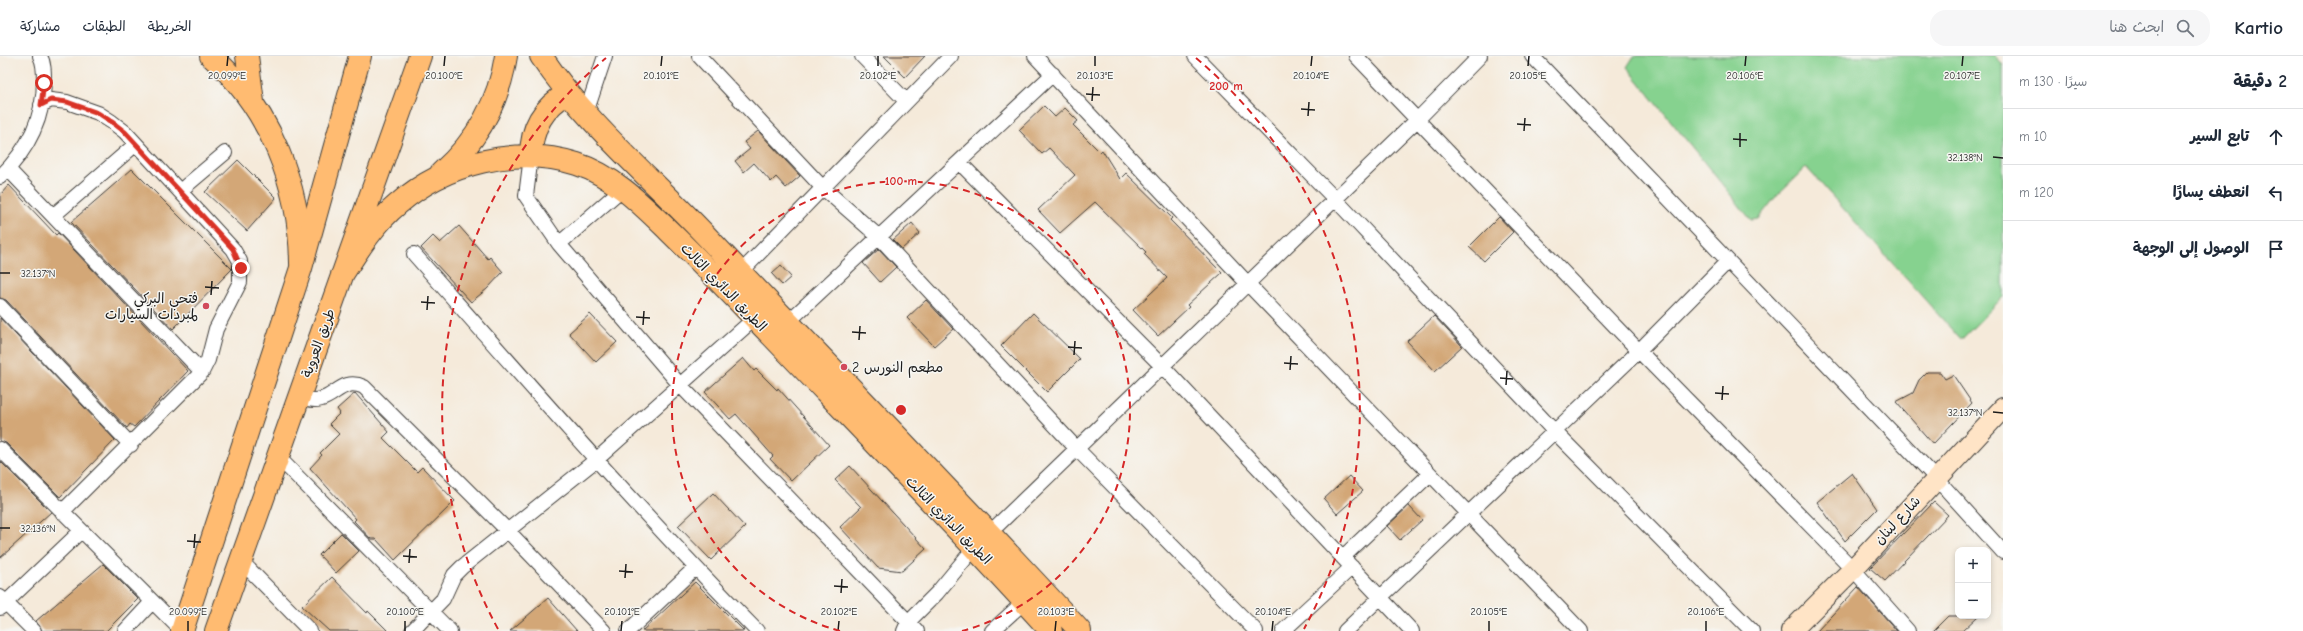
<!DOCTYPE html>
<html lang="ar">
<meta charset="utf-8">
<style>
:root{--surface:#fff;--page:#f6f6f7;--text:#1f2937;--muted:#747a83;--line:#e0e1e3}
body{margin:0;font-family:"Comic Neue","Playpen Sans Arabic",sans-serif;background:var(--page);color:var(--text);direction:rtl}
.controls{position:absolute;right:12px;bottom:12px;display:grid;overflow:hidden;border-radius:8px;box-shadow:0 2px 6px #0003}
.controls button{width:36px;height:36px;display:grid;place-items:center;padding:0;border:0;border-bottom:1px solid var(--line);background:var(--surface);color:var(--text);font:20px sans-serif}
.stop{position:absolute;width:12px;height:12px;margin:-9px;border:3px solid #d93025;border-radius:50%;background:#fff}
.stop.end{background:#d93025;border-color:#fff;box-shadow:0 1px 4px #0008}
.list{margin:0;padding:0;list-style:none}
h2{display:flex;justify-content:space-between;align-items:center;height:52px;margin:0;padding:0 16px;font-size:17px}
h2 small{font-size:13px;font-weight:400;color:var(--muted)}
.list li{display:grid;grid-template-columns:26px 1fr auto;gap:12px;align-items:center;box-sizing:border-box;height:56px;padding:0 16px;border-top:1px solid var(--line)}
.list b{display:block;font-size:15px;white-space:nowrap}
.list em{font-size:13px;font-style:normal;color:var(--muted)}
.icon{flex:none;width:22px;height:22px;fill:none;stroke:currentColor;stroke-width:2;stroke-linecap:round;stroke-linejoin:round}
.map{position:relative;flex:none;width:2003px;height:575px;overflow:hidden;direction:ltr}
header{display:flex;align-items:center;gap:24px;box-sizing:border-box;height:56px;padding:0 20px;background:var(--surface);border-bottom:1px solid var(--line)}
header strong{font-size:19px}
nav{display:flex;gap:22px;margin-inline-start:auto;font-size:14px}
.search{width:280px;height:36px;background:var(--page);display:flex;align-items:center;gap:10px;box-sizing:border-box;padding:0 14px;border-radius:16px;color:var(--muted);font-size:15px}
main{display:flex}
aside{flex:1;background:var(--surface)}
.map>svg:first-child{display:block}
</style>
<header>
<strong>Kartio</strong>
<div class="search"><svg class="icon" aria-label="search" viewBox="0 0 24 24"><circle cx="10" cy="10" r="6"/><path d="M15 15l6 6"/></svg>ابحث هنا</div>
<nav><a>الخريطة</a><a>الطبقات</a><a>مشاركة</a></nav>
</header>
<main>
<aside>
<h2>2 دقيقة<small>سيرًا · 130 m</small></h2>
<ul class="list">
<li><svg class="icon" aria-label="ahead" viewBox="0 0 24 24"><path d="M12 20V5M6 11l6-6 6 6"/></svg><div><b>تابع السير</b></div><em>10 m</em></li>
<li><svg class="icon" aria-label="left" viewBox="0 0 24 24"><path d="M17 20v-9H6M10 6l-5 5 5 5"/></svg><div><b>انعطف يسارًا</b></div><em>120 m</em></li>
<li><svg class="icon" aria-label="arrive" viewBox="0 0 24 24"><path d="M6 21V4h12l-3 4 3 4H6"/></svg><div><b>الوصول إلى الوجهة</b></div></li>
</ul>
</aside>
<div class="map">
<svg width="2003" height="575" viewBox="0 0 2003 575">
<rect width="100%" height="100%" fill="#f6f6f2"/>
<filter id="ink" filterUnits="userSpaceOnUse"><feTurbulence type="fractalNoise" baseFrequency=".025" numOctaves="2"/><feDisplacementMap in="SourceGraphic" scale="8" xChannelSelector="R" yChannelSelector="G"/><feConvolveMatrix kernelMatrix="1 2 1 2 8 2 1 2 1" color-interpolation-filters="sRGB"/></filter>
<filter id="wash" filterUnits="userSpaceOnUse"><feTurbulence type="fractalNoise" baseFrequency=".012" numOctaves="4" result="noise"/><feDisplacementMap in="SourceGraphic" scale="16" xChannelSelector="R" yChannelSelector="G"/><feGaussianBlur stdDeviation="0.9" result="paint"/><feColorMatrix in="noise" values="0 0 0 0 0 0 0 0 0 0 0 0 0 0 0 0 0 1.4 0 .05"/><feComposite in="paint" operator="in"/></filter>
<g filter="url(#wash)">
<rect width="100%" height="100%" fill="#f5eada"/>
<!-- green -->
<path fill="#86d28f" stroke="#517756" d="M1634,0H1995L2003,8V241L1961,284L1806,111L1778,138L1758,163L1751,164L1627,11Z"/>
<g id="blocks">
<!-- building -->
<path fill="#d3a777" d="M884,0H925L905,21Z
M1044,50L1055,61L1065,52L1078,65L1073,69L1100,96L1102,94L1120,123L1126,117L1172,162L1170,164L1222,217L1187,249L1189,251L1158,280L1133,254L1167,222L1144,198L1146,196L1095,146L1060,177L1038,154L1075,119L1049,92L1042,98L1019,74Z
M758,75L800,120L786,132L776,121L771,126L754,107L744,116L735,105L750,93L744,86Z
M238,104L276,142L247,175L205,136Z
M132,113L232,213L173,273L71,166Z
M9,129L56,179L58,177L188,315L134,371L130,368L127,372L6,244L0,242V139Z
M1499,161L1513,176L1484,205L1469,191Z
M912,167L920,177L902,193L893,184Z
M459,170L488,203L490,201L503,216L487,233L471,246L421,192L433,180L440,187Z
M879,193L896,211L880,226L863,207Z
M781,210L791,221L782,229L772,218Z
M926,244L953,273L934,290L907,262Z
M1033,257L1080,303L1047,336L1001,290Z
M590,258L617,286L596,306L569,277Z
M1434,260L1462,290L1435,315L1407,285Z
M0,262L115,384L60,441L6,387L0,385Z
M743,302L754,315L756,313L777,334L778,332L829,389L791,425L770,403L773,400L736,358L730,363L705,336Z
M1927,316H1940L1945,323L1953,319L1972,347L1933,388L1896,346L1913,337L1919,324Z
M355,337L389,376L383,382L417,416L422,411L455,445L395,504L376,483H371L354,465L356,463L310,412L322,399L320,397L339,378L329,368L340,357L337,353Z
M0,405L51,456L0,502Z
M850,410L926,493L902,515L878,512L840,471L861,451L835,424Z
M1852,417L1877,453L1845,485L1817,446Z
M1349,420L1363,435L1337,458L1324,443Z
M713,437L745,471L711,504L678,470Z
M1934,446L1948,459L1885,525L1870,512Z
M1409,450L1422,464L1400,484L1387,470Z
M341,477L359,495L336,517L319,499Z
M103,508L138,543L106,575H42L36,565Z
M332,521L367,557L368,555L388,575H329L318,565L302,550Z
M695,526L744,575H642Z
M1858,531L1897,575H1817Z
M548,542L577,575H510Z
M1948,560H1978L1962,575H1933Z"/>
</g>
</g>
<g filter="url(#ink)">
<use href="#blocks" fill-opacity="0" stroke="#3d3b38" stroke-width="1"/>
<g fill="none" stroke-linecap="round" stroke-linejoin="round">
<!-- street casing -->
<g stroke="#3d3b38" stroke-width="16">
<path id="street" d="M699,0L822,131L879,181L1077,393L1256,575
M862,0L906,45
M1035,0L1248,228L1581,575
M1195,0L1334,142L1554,375L1752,575
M1356,0L1639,295L1853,513L1908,575
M1532,0L1936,422L2003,496
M41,49L51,44L67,46L98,57L112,66L125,76L233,193L240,205V226L216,273L208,304L202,316L62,456
M586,57L605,0
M531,100L526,140L559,188L680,329L917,575
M959,106L1163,311L1412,575
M8,113L202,316
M0,121C27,95 44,62 44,24C44,16 44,7 40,0
M180,135L225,97
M53,160L136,88
M559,188L623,132
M414,198C526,325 638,454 757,575
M740,217L951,0
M0,250L131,389
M788,266L1053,18
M299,340C333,356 336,318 364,331L507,474L604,575
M0,393L182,575
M278,401L450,575
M1343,501L1430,418
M241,505L310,575
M0,541L34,575
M0,552L81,475
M125,575L152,546
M412,575L443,543L454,519L462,511L596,404L755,262
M628,575L695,512
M904,575L908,566L937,537L975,491L1417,64L1480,0
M992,575L1025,545
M1283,575L1352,511
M1345,575L1639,295L1728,205"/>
</g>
<!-- secondary casing -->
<g stroke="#3d3b38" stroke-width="22">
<path id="secondary" d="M1791,575L1853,513L2003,352"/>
</g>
<!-- primary casing -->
<g stroke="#3d3b38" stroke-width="24">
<path id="primary" d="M211,0C270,52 300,130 301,207
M247,0L253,46"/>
</g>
<!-- highway casing -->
<g stroke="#3d3b38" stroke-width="24">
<path id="highway" d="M541,0C588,70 653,123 710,184C833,315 959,442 1080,575
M531,100C531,72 543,51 568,37
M441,117C476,86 499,46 506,0
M342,219C358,194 375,167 398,148C445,107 517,89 577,108C614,120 641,148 669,175C704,209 738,245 772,280C866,378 961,475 1051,575
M182,575L301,212L360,0
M216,575L420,0"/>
</g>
<!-- street -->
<use href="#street" stroke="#fff" stroke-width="14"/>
<!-- secondary -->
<use href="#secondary" stroke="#ffe4c6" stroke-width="20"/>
<!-- primary -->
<use href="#primary" stroke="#ffbb71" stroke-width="22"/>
<!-- highway -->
<use href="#highway" stroke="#ffbb71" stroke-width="22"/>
</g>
</g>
<g fill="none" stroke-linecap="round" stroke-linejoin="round" filter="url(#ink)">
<!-- route -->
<path stroke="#d93025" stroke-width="5" d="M44,27L41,49L51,44L67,46L98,57L112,66L125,76L233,193L241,212"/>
</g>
<!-- ticks -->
<path fill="none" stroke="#1c1c1c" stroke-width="1.5" d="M227,10L228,0M444,10L445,0M661,10L662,0M878,10V0M1095,10V0M1311,10L1312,0M1528,10L1529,0M1745,10L1746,0M1962,10L1963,0M1086,38L1100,39M1092,45L1093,31M1301,53L1315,54M1308,60L1309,46M1517,68L1531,69M1524,75L1525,62M1733,83L1747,84M1740,91V77M1993,101L2003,102M0,217H10M205,231L219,232M211,239L212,225M421,246L435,247M427,254L428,240M636,261L650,262M643,269L644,255M852,276L866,277M859,284L860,270M1068,291L1082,292M1074,299L1075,285M1284,307L1298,308M1290,314L1291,300M1500,322L1513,323M1506,329L1507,315M1715,337L1729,338M1722,344L1723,330M1993,356L2003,357M0,472H10M187,485L201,486M194,492L195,478M403,500L417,501M409,507L410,493M619,515L633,516M625,522L626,508M834,530L848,531M841,537L842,523M188,575V565M405,575V565M621,575L622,565M838,575L839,565M1055,575L1056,565M1272,575L1273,565M1489,575V565M1706,575V565"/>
<!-- distance rings -->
<g fill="none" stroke="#d62828" stroke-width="2" stroke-dasharray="7 5">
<path d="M840 575A229 229 0 1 1 962 575"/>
<path d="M498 573A459 459 0 0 1 606 2M1196 2A459 459 0 0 1 1304 573"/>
</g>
<!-- markers -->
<g fill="#d1495b" stroke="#f6f6f2" stroke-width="1.5">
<circle cx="206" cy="250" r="4"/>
<circle cx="844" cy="311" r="4"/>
</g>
<g text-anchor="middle" stroke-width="3" stroke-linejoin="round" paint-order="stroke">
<!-- street labels -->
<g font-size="14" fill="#1c1c1c" stroke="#f6f6f2">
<text transform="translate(724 231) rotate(46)" y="5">الطريق الدائري الثالث</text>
<text transform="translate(318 287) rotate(-70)" y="5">طريق العروبة</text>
<text transform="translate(949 464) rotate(46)" y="5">الطريق الدائري الثالث</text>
<text transform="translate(1897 464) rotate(-47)" y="5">شارع لبنان</text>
</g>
<!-- poi labels -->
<g font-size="14" fill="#1c1c1c" stroke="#f6f6f2" text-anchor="end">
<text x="198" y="247">فتحي البركي<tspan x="198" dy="16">لمبردات السيارات</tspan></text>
<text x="852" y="316" text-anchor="start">مطعم النورس 2</text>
</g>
</g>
<g font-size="10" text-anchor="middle" fill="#1c1c1c" stroke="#f6f6f2" stroke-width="3" stroke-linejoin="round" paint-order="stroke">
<text x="227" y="23">20.099°E</text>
<text x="444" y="23">20.100°E</text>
<text x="661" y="23">20.101°E</text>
<text x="878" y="23">20.102°E</text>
<text x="1095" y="23">20.103°E</text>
<text x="1311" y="23">20.104°E</text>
<text x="1528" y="23">20.105°E</text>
<text x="1745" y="23">20.106°E</text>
<text x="1962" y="23">20.107°E</text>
<text x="1965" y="105">32.138°N</text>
<text x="38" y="221">32.137°N</text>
<text x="1965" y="360">32.137°N</text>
<text x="38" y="476">32.136°N</text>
<text x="188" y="559">20.099°E</text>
<text x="405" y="559">20.100°E</text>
<text x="622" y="559">20.101°E</text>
<text x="839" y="559">20.102°E</text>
<text x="1056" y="559">20.103°E</text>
<text x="1273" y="559">20.104°E</text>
<text x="1489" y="559">20.105°E</text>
<text x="1706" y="559">20.106°E</text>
</g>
<circle cx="901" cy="354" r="6" fill="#d62828" stroke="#f6f6f2" stroke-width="2"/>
<g font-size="12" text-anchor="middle" font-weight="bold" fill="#d62828" stroke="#f6f6f2" stroke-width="3" stroke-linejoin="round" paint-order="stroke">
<text x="1226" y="34">200 m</text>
<text x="901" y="129">100 m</text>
</g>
</svg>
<div class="controls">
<button>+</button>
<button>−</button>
</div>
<div class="stop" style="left:44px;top:27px"></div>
<div class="stop end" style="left:241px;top:212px"></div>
</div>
</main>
